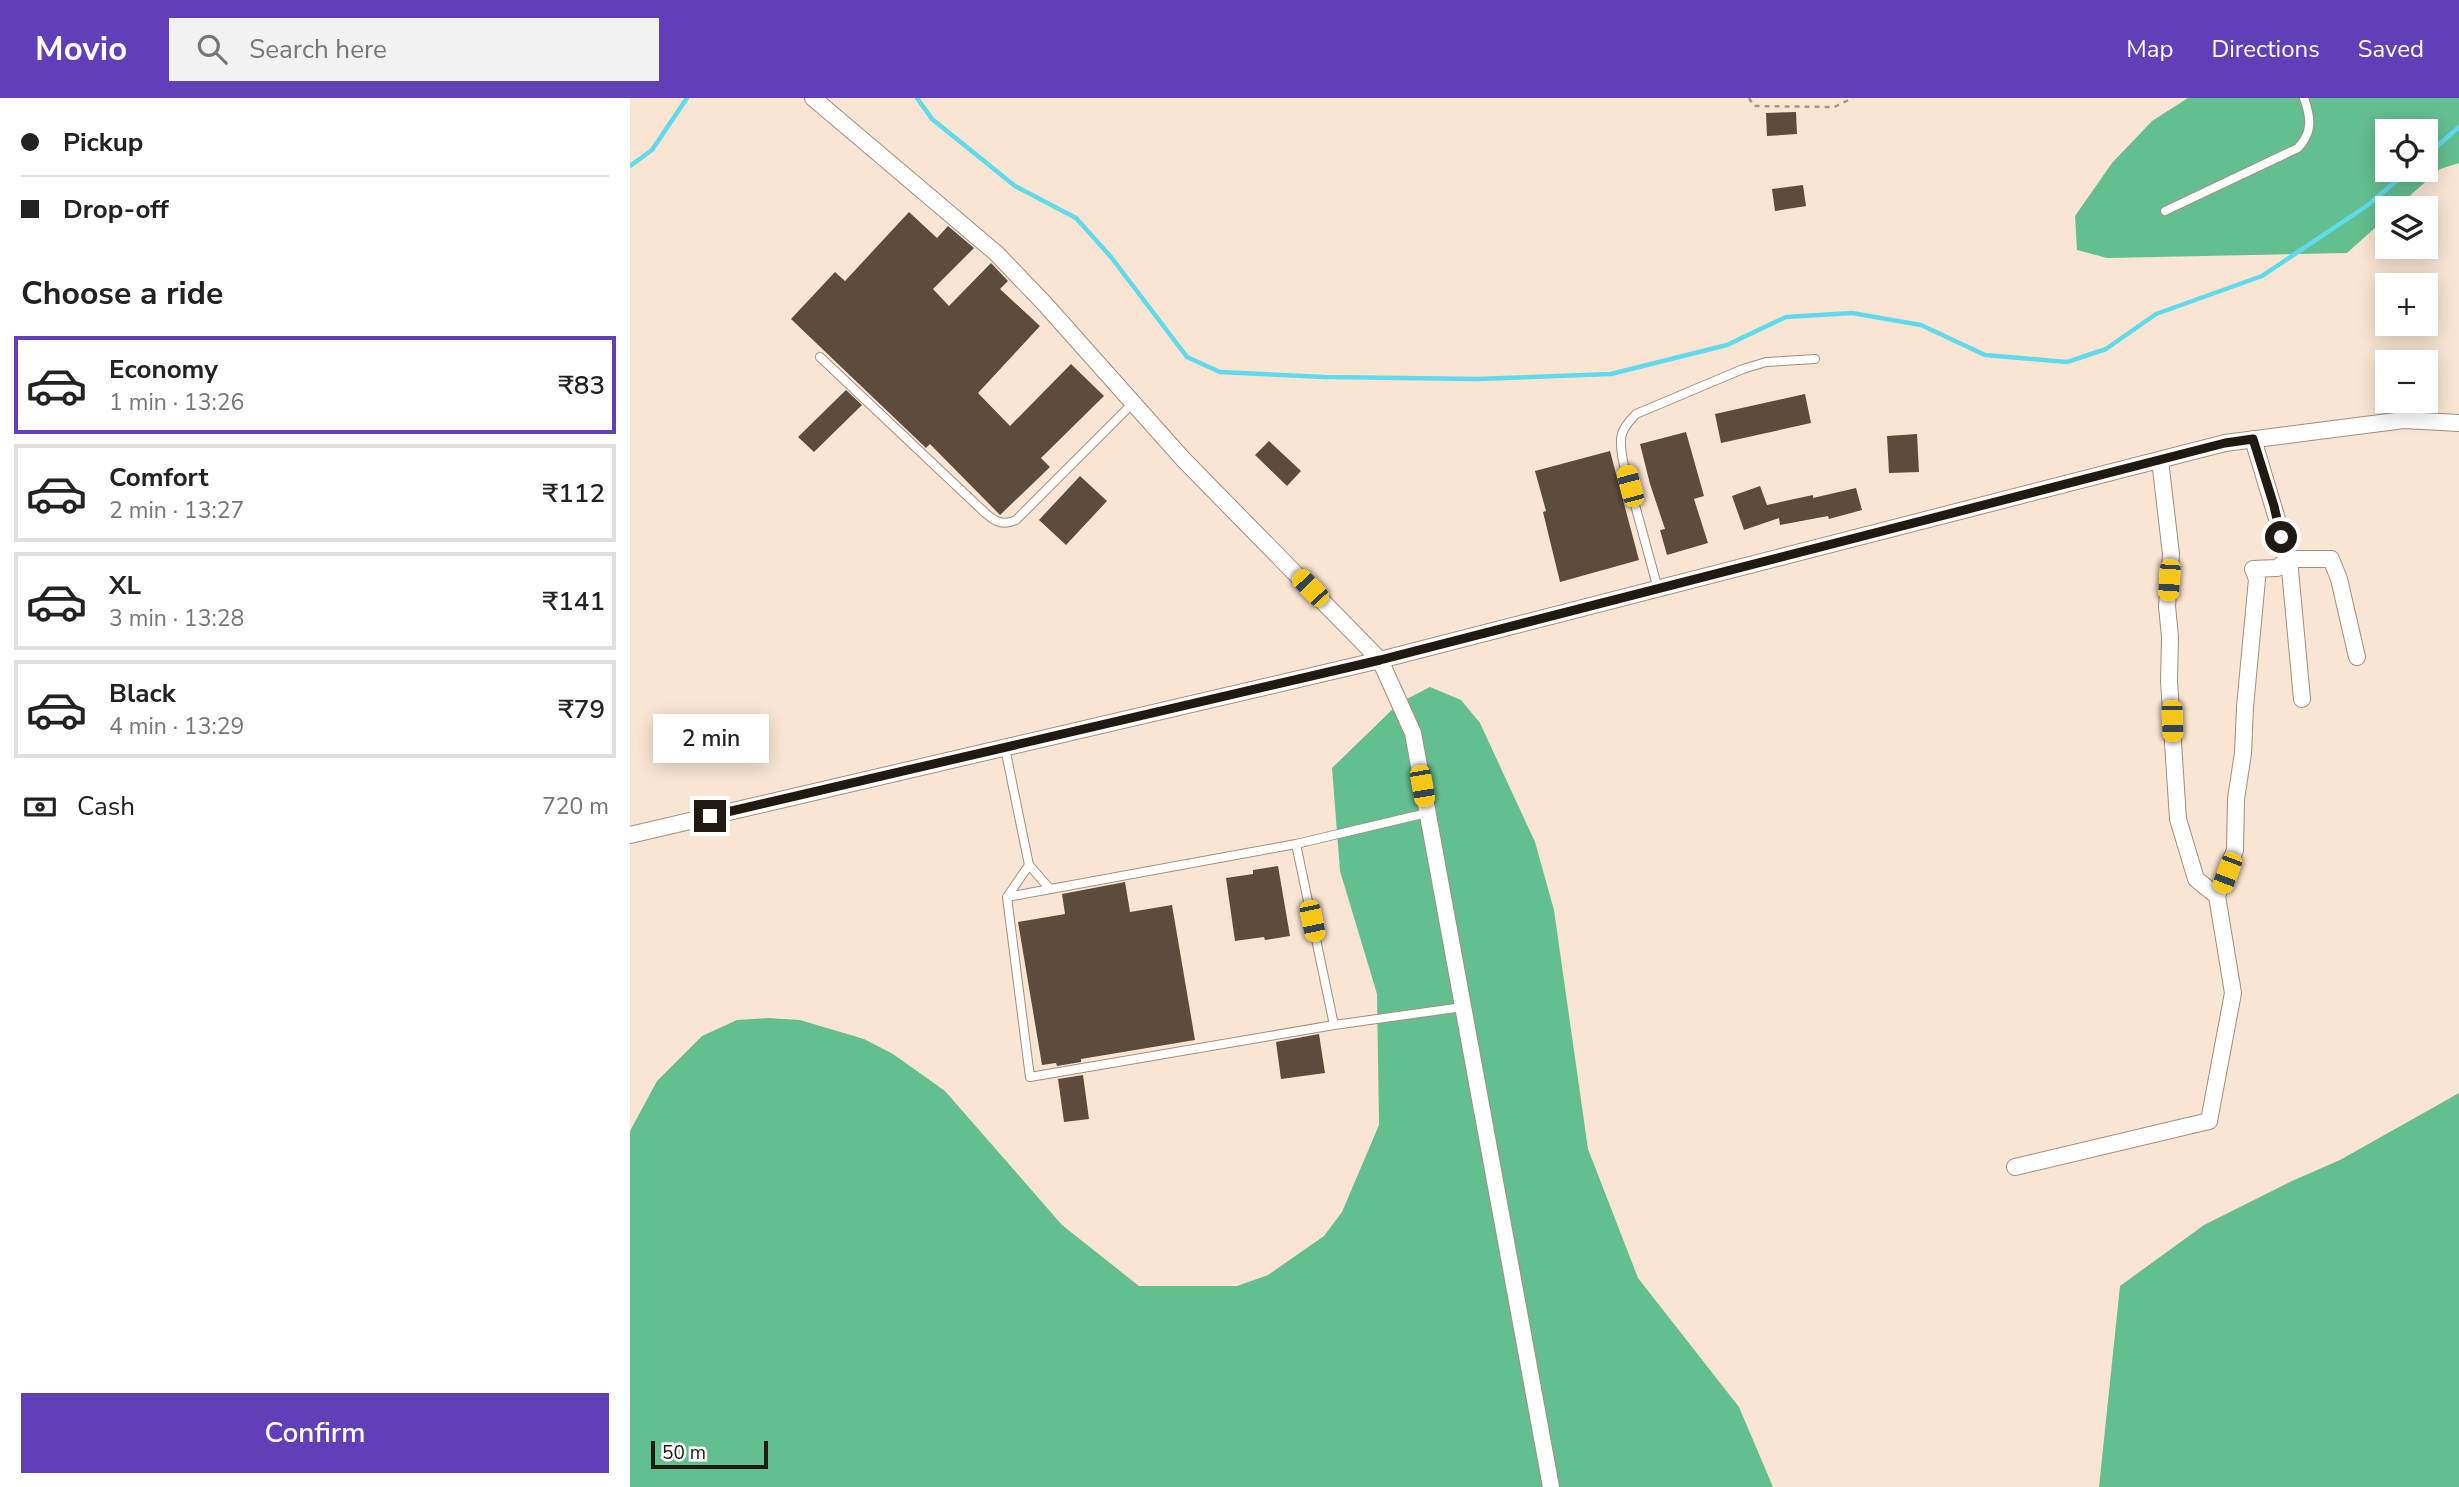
<!DOCTYPE html>
<meta charset="utf-8">
<style>
:root{--surface:#fff;--page:#f2f2f2;--text:#222;--muted:#767676;--line:#e0e0e0;--accent:#603fb8}
body{margin:0;font-family:"Nunito Sans",sans-serif;background:var(--page);color:var(--text);height:100vh;display:flex;flex-direction:column;font-size:26px;white-space:nowrap}
*{box-sizing:border-box;margin:0}
p{font-size:23px;color:var(--muted)}
.icon{flex:none;width:38px;height:38px;fill:none;stroke:currentColor;stroke-width:2;stroke-linecap:round;stroke-linejoin:round}
.map{position:relative;flex:1;overflow:hidden}
.details{display:flex;flex-direction:column;background:var(--surface);width:630px}
.details>*{flex:none}
.top-card{display:grid;align-content:center;height:154px;padding:0 21px;background:var(--surface)}
.controls{position:absolute;left:1745px;top:21px;display:grid;gap:14px}
.controls a{display:grid;place-items:center;width:63px;height:63px;border-radius:0px;background:var(--surface);box-shadow:0 4px 18px #0003;font-size:35px}
.scale{position:absolute;left:21px;bottom:18px;width:117px;box-sizing:border-box;padding-left:7px;border:4px solid #211a13;border-top:0;font-size:19px;line-height:24px;white-space:nowrap;color:#211a13;-webkit-text-stroke:5px #fff;paint-order:stroke}
.end{position:absolute;width:32px;height:32px;margin:-16px;border:9px solid #211a13;background:#fff;box-shadow:0 0 0 4px #fff}
.from{border-radius:50%}
.bubble{position:absolute;height:49px;border-radius:0px;background:var(--surface);box-shadow:0 4px 18px #0003;font-size:23px;font-weight:600;line-height:49px;text-align:center}
.car{position:absolute;width:21px;height:42px;margin:-21px -10px;border-radius:9px;box-shadow:0 0 5px 2px #0007;background:linear-gradient(#f5c518 24%,#345 0 40%,#f5c518 0 76%,#345 0 86%,#f5c518 0)}
.top-card b{display:flex;align-items:center;gap:24px;height:66px;font-size:26px}
.top-card b+b{border-top:2px solid var(--line)}
.top-card i{width:18px;height:18px;background:var(--text)}
ul{padding:0;list-style:none}
li{display:flex;align-items:center;gap:21px;height:98px;margin:0 14px 10px;padding:0 7px;border:4px solid var(--line);border-radius:0px}
li div{flex:1}
li b{display:block;font-size:26px}
li em{font-style:normal;font-weight:600}
li.selected{border-color:var(--accent)}
li>.icon{width:63px;height:63px;stroke-width:1.5}
h2{padding:0 21px;font-size:32px;line-height:84px}
.pay{display:flex;align-items:center;gap:18px;height:77px;padding:0 21px;font-size:26px}
.pay p{margin-inline-start:auto}
.cta{display:flex;gap:14px;margin-top:auto;padding:14px 21px}
.cta a{flex:1;height:80px;border-radius:0px;background:var(--accent);color:#fff;font-size:28px;font-weight:600;line-height:80px;text-align:center}
header{display:flex;align-items:center;gap:42px;box-sizing:border-box;height:98px;padding:0 35px;background:var(--accent);color:#fff}
header strong{font-size:33px}
nav{display:flex;gap:38px;margin-inline-start:auto;font-size:24px}
.search{width:490px;height:63px;background:var(--page);display:flex;align-items:center;gap:18px;box-sizing:border-box;padding:0 24px;border-radius:0px;color:var(--muted);font-size:26px}
main{display:flex;flex:1;min-height:0}
.map>svg:first-child{display:block}
</style>
<header>
<strong>Movio</strong>
<div class="search"><svg class="icon" aria-label="search" viewBox="0 0 24 24"><circle cx="10" cy="10" r="6"/><path d="M15 15l6 6"/></svg>Search here</div>
<nav><a>Map</a><a>Directions</a><a>Saved</a></nav>
</header>
<main>
<section class="details">
<div class="top-card">
<b><i class="from"></i>Pickup</b>
<b><i></i>Drop-off</b>
</div>
<h2>Choose a ride</h2>
<ul>
<li class="selected"><svg class="icon" aria-label="car" viewBox="0 0 24 24"><path d="M5 17H2v-5l4-1 3-4h7l3 4 3 1v5h-3M9 17h6M6 11h13"/><circle cx="7" cy="17" r="2"/><circle cx="17" cy="17" r="2"/></svg><div><b>Economy</b><p>1 min · 13:26</p></div><em>₹83</em></li>
<li><svg class="icon" aria-label="car" viewBox="0 0 24 24"><path d="M5 17H2v-5l4-1 3-4h7l3 4 3 1v5h-3M9 17h6M6 11h13"/><circle cx="7" cy="17" r="2"/><circle cx="17" cy="17" r="2"/></svg><div><b>Comfort</b><p>2 min · 13:27</p></div><em>₹112</em></li>
<li><svg class="icon" aria-label="car" viewBox="0 0 24 24"><path d="M5 17H2v-5l4-1 3-4h7l3 4 3 1v5h-3M9 17h6M6 11h13"/><circle cx="7" cy="17" r="2"/><circle cx="17" cy="17" r="2"/></svg><div><b>XL</b><p>3 min · 13:28</p></div><em>₹141</em></li>
<li><svg class="icon" aria-label="car" viewBox="0 0 24 24"><path d="M5 17H2v-5l4-1 3-4h7l3 4 3 1v5h-3M9 17h6M6 11h13"/><circle cx="7" cy="17" r="2"/><circle cx="17" cy="17" r="2"/></svg><div><b>Black</b><p>4 min · 13:29</p></div><em>₹79</em></li>
</ul>
<div class="pay"><svg class="icon" aria-label="cash" viewBox="0 0 24 24"><path d="M3 7h18v10H3z"/><circle cx="12" cy="12" r="2"/></svg>Cash<p>720 m</p></div>
<div class="cta"><a>Confirm</a></div>
</section>
<div class="map">
<svg width="1829" height="1389" viewBox="0 0 1829 1389">
<rect width="100%" height="100%" fill="#fae5d2"/>
<path fill="#64bf90" fill-rule="evenodd" d="M 1558,0 L 1829,0 L 1829,65 L 1810,71 L 1766,110 L 1757,110 L 1757,119 L 1717,155 L 1477,160 L 1447,152 L 1445,118 L 1482,65 L 1522,23 ZM 1757,33 L 1796,33 L 1796,72 L 1757,72 Z
M 800,589 L 831,602 L 850,625 L 905,744 L 924,812 L 958,1051 L 1008,1180 L 1109,1309 L 1143,1389 L 0,1389 L 0,1033 L 27,983 L 72,938 L 107,922 L 138,920 L 170,922 L 234,941 L 263,956 L 315,993 L 432,1127 L 509,1188 L 607,1188 L 638,1177 L 694,1138 L 712,1114 L 749,1027 L 747,896 L 710,773 L 702,670 L 769,605 Z
M 1829,995 L 1829,1389 L 1469,1389 L 1490,1188 L 1574,1127 L 1662,1083 L 1710,1062 Z"/>
<g fill="none" stroke-linecap="round" stroke-linejoin="round">
<path stroke="#60dbed" stroke-width="4.5" d="M 287,0 L 302,21 L 385,88 L 446,120 L 481,159 L 557,259 L 590,274 L 695,279 L 847,281 L 981,276 L 1097,247 L 1156,219 L 1222,215 L 1291,227 L 1355,257 L 1437,264 L 1476,251 L 1526,216 L 1632,178 L 1738,107 L 1779,72
M 1796,58 L 1829,29
M 0,68 L 22,52 L 57,0"/>
</g>
<path fill="#5d4b3c" d="M 1166,14 L 1167,36 L 1137,38 L 1136,15 Z
M 1173,87 L 1176,108 L 1145,113 L 1142,91 Z
M 279,114 L 307,140 L 318,128 L 344,150 L 303,191 L 319,208 L 361,165 L 378,183 L 370,191 L 410,228 L 348,295 L 380,328 L 441,266 L 474,298 L 411,360 L 420,369 L 370,417 L 300,346 L 296,350 L 161,221 L 205,174 L 215,183 Z
M 216,292 L 232,307 L 184,354 L 168,339 Z
M 1175,296 L 1181,325 L 1091,345 L 1085,316 Z
M 1056,334 L 1074,398 L 1064,401 L 1078,445 L 1037,457 L 1030,432 L 1035,431 L 1020,386 L 1010,346 Z
M 1287,336 L 1289,374 L 1259,375 L 1257,338 Z
M 639,343 L 671,373 L 657,388 L 625,357 Z
M 980,353 L 1009,462 L 930,484 L 913,414 L 916,413 L 905,373 Z
M 450,378 L 477,403 L 436,447 L 409,422 Z
M 1130,388 L 1137,407 L 1183,397 L 1183,400 L 1226,390 L 1232,412 L 1199,421 L 1198,418 L 1150,427 L 1149,420 L 1114,432 L 1102,398 Z
M 648,768 L 660,838 L 635,842 L 634,839 L 605,843 L 596,780 L 623,776 L 623,772 Z
M 495,784 L 500,814 L 542,807 L 565,942 L 451,961 L 451,964 L 427,968 L 426,965 L 412,967 L 388,824 L 435,816 L 432,796 Z
M 689,936 L 695,975 L 651,981 L 646,944 Z
M 453,977 L 459,1021 L 434,1024 L 428,981 Z"/>
<g fill="none" stroke-linecap="round" stroke-linejoin="round">
<g stroke="#a28e7d" stroke-width="10">
<path id="service" d="M 1535,113 L 1668,50 C 1683,34 1681,20 1674,0
M 190,259 L 352,412 C 363,422 371,429 386,422 L 504,304
M 1028,491 L 993,363 C 989,340 989,333 1006,316 L 1113,271 L 1136,264 L 1185,261
M 375,650 L 399,767 L 377,799 L 400,979 L 704,927 L 666,746 L 377,799
M 666,746 L 797,715
M 399,767 L 420,791
M 704,927 L 833,909"/>
</g>
<g stroke="#a28e7d" stroke-width="18">
<path id="minor" d="M 183,0 L 366,155 L 414,205 L 553,361 L 750,562 L 783,635 L 921,1389
M 1530,362 L 1541,456 L 1537,508 L 1540,539 L 1539,583 L 1548,721 L 1566,781 L 1587,798 L 1605,752 L 1606,701 L 1613,655 L 1615,609 L 1627,481 L 1623,471 L 1647,470 L 1659,461 L 1623,341
M 1672,601 L 1659,461 L 1701,461 L 1709,481 L 1727,559
M 0,737 L 750,562 L 1595,345 L 1774,322 L 1829,325
M 1385,1069 L 1579,1023 L 1603,895 L 1587,798"/>
</g>
<path stroke="#a8988a" stroke-width="2.5" stroke-dasharray="5 5" stroke-linecap="butt" d="M 1119,0 L 1124,8 L 1204,9 L 1223,0"/>
<use href="#service" stroke="#fff" stroke-width="8"/>
<use href="#minor" stroke="#fff" stroke-width="16"/>
</g>
<g fill="none" stroke-linecap="round" stroke-linejoin="round">
<path stroke="#211a13" stroke-width="9" d="M 80,718 L 750,562 L 1595,345 L 1623,341 L 1644,408 L 1651,439"/>
</g>
</svg>
<div class="controls">
<a><svg class="icon" aria-label="locate" viewBox="0 0 24 24"><circle cx="12" cy="12" r="6"/><path d="M12 2v4M12 18v4M2 12h4M18 12h4"/></svg></a>
<a><svg class="icon" aria-label="layers" viewBox="0 0 24 24"><path d="M12 4l9 5-9 5-9-5zM3 14l9 5 9-5"/></svg></a>
<a>+</a>
<a>−</a>
</div>
<div class="scale">50 m</div>
<i class="end from" style="left:1651px;top:439px"></i>
<i class="end" style="left:80px;top:718px"></i>
<div class="bubble" style="left:23px;top:616px;width:116px">2 min</div>
<i class="car" style="left:1000px;top:388px;rotate:345deg"></i>
<i class="car" style="left:1539px;top:482px;rotate:184deg"></i>
<i class="car" style="left:680px;top:490px;rotate:316deg"></i>
<i class="car" style="left:1542px;top:623px;rotate:178deg"></i>
<i class="car" style="left:792px;top:688px;rotate:170deg"></i>
<i class="car" style="left:1597px;top:775px;rotate:201deg"></i>
<i class="car" style="left:682px;top:823px;rotate:168deg"></i>
</div>
</main>
